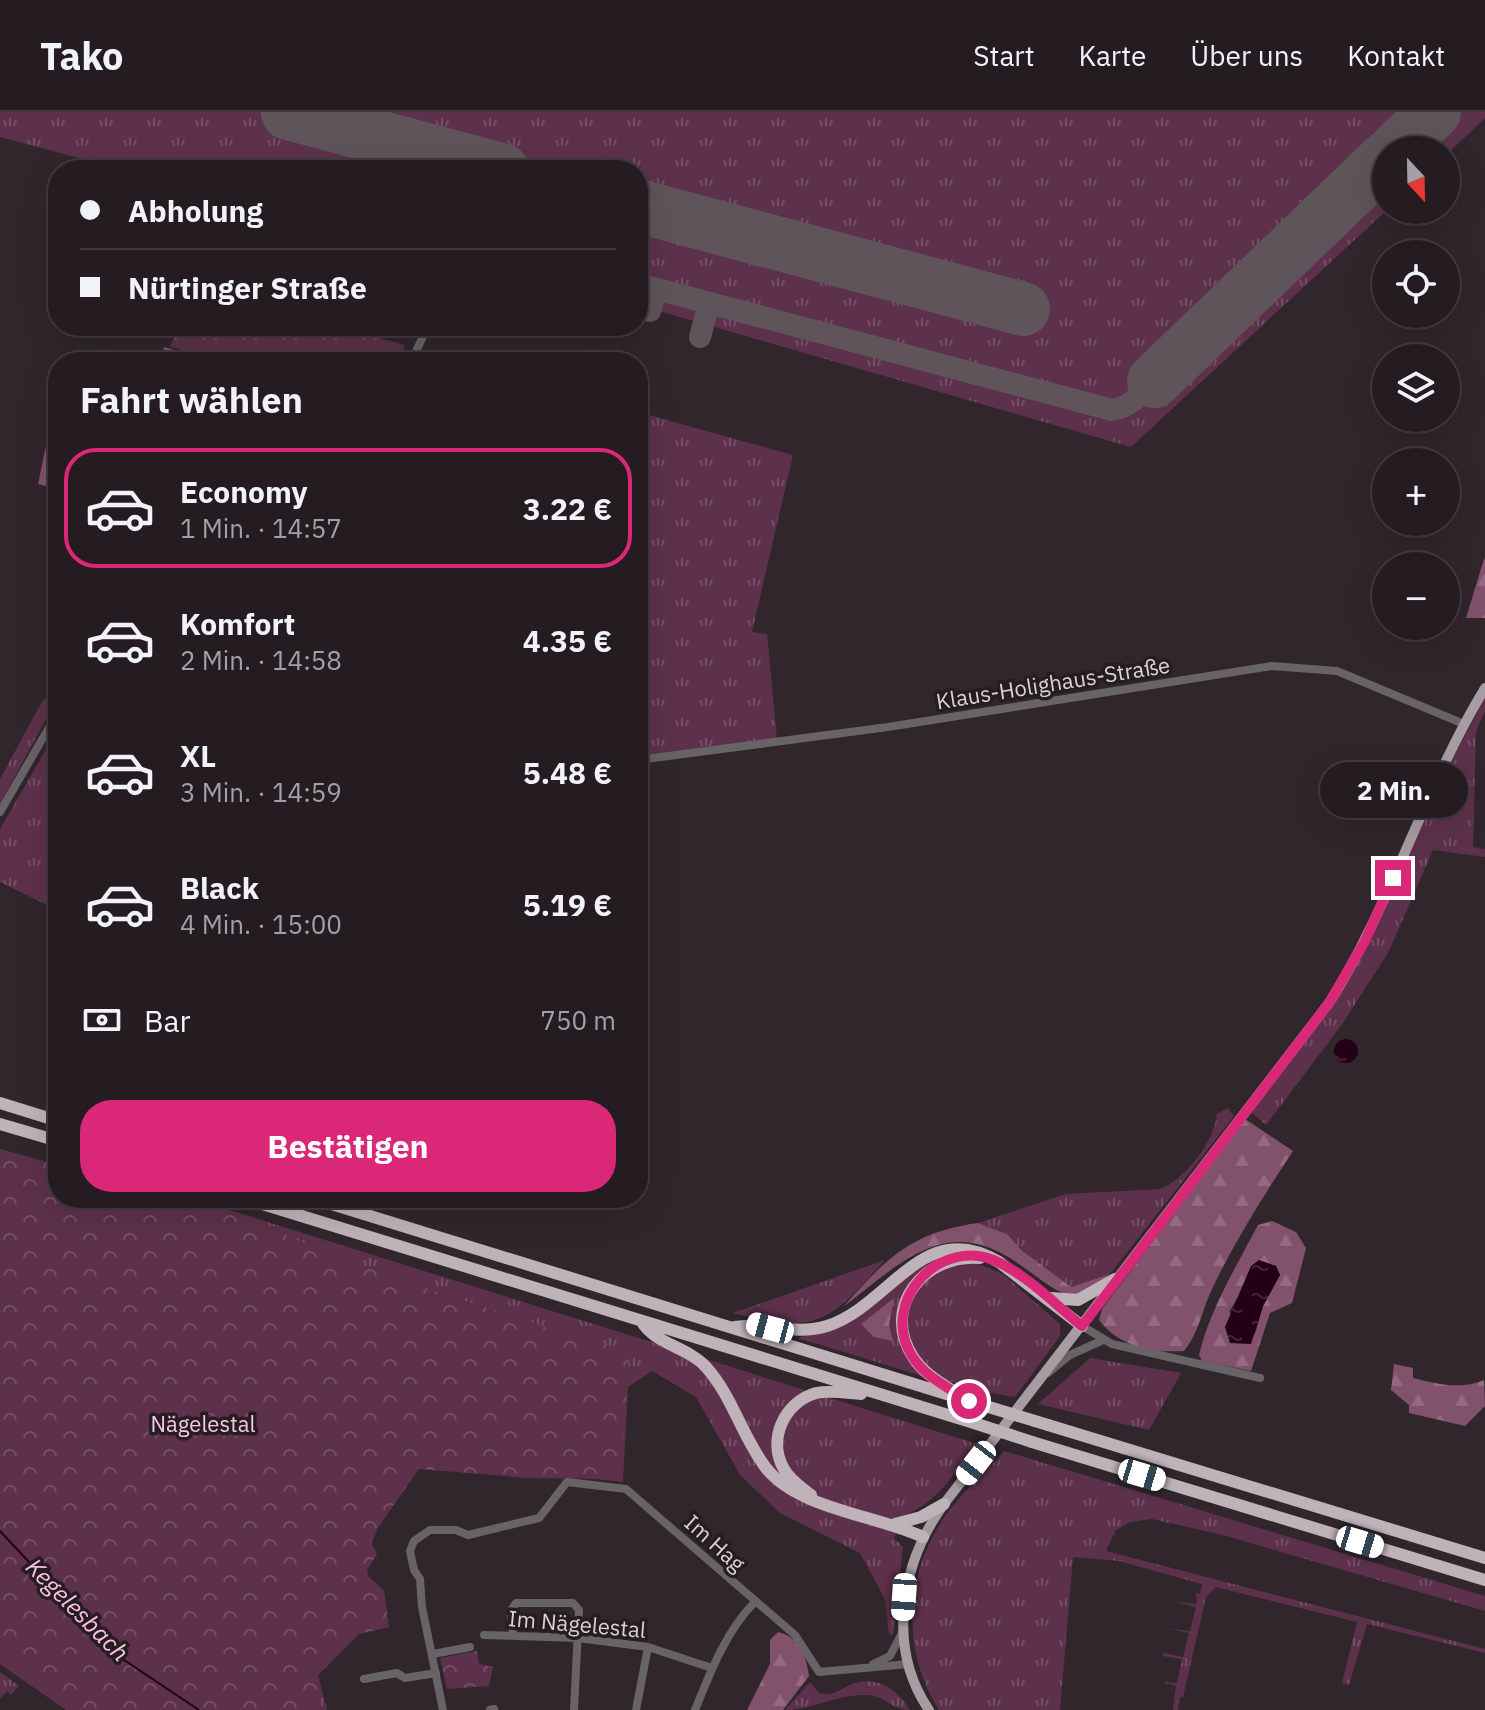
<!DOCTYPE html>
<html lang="de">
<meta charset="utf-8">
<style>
:root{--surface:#241c21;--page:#30292e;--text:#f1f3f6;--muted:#a3a1a5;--line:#413a3f;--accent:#db2777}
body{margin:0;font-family:"IBM Plex Sans",sans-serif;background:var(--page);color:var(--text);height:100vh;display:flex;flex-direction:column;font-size:30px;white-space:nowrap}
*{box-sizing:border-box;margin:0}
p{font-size:26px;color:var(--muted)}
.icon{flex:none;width:44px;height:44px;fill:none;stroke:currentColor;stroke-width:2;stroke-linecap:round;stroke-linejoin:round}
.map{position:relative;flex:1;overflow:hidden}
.drawer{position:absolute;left:48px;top:240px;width:600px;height:856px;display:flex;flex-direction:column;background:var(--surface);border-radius:32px;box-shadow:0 8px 32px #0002,0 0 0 2px var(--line)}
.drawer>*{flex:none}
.banner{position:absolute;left:48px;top:48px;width:600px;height:176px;border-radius:32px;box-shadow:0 8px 32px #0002,0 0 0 2px var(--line);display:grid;align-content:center;height:176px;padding:0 32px;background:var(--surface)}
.needle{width:52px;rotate:158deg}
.controls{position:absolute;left:1372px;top:24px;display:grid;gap:16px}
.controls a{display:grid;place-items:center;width:88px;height:88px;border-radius:50%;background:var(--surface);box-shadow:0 8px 32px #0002,0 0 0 2px var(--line);font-size:40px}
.end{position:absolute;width:36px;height:36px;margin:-18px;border:10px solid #db2777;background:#fff;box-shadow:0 0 0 4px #fff}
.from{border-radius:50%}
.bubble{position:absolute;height:56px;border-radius:28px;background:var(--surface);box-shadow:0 8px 32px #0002,0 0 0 2px var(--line);font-size:26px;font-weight:800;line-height:56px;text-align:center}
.car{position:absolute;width:24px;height:48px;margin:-24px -12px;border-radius:10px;box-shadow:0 0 6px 2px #0007;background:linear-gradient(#fff 24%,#345 0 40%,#fff 0 76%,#345 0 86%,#fff 0)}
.banner b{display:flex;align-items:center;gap:28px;height:76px;font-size:30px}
.banner b+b{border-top:2px solid var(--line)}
.banner i{width:20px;height:20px;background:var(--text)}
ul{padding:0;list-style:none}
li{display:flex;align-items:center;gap:24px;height:120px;margin:0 16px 12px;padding:0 16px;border:4px solid transparent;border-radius:32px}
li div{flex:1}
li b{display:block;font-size:30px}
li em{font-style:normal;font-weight:800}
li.current{border-color:var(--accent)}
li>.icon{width:72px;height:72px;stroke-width:1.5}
h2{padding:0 32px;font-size:36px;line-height:96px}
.pay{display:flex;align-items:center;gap:20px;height:88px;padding:0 32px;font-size:30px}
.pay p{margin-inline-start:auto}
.cta{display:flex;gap:16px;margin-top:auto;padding:16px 32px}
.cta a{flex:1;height:92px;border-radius:32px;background:var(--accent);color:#fff;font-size:32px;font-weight:800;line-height:92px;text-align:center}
header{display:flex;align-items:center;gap:48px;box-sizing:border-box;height:112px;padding:0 40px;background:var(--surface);border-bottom:2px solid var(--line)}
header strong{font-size:38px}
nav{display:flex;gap:44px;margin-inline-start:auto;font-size:28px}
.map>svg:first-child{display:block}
</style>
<header>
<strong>Tako</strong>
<nav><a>Start</a><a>Karte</a><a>Über uns</a><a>Kontakt</a></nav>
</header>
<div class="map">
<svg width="1485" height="1598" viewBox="0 0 1485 1598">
<defs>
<pattern id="grass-tufts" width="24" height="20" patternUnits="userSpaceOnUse" patternTransform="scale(2)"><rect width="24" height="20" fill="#5d314b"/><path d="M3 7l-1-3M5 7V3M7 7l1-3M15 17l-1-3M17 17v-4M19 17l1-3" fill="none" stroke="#744e64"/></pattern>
<pattern id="forest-firs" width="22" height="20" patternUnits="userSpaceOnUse" patternTransform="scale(2)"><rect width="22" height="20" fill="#82526d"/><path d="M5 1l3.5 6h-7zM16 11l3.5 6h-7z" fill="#936a81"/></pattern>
<pattern id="park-crowns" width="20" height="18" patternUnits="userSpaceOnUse" patternTransform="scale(2)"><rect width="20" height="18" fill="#5d314b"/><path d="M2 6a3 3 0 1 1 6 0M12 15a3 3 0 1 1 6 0" fill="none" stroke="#744e64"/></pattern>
<pattern id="water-ripples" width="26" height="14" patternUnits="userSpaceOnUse" patternTransform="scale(2)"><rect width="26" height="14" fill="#240017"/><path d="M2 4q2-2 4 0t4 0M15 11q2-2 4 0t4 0" fill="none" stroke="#432438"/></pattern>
</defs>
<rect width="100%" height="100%" fill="#30262c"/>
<path fill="url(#grass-tufts)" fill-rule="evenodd" d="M 0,0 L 1485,0 L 1485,6 L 1446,43 L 1446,38 L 1386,38 L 1387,98 L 1131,335 L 638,193 L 638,58 L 124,58 L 0,25 Z
M 638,300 L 793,343 L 752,520 L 767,522 L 777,627 L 638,644 Z
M 58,584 L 58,585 L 0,692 L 0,667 L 43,588 Z
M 1485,586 L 1485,599 L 1476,619 L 1473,735 L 1485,737 L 1485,745 L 1433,738 L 1389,839 L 1343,911 L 1266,1013 L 1251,1000 L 1348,868 L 1436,678 Z
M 58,617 L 58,798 L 0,770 L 0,717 Z
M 1228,996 L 1234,1004 L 1110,1162 L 1071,1175 L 1020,1138 L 1007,1122 L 978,1111 L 1066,1082 L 1160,1077 C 1186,1067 1214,1030 1217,1002 Z
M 137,1086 L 191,1086 L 977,1332 C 957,1358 937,1391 905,1403 L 894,1426 L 903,1435 L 893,1523 L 889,1522 L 885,1487 L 860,1441 L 780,1401 L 740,1363 L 696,1285 L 652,1259 L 628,1275 L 623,1370 L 418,1347 L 379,1412 L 365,1451 L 382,1513 L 357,1519 L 318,1563 L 327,1598 L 66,1598 L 0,1552 L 0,1398 Z
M 939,1145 L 943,1148 L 900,1198 L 922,1264 L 798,1226 L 853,1208 L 909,1162 ZM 893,1187 L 889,1213 L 892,1229 L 861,1212 Z
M 885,1148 C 828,1211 818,1223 733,1201 Z
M 976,1151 L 1003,1162 L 1060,1212 L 1060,1224 L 1015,1285 C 982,1279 950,1276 923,1252 C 917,1247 915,1239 912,1231 C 893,1186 934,1152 976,1151 Z
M 1090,1246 L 1181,1261 L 1149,1318 L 1038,1292 Z
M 1004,1339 L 1485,1484 L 1485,1499 L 1223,1423 L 1152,1407 L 1130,1410 L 1116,1418 L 1106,1439 L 1485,1537 L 1485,1541 L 1367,1512 L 1349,1573 L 1342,1571 L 1357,1510 L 1216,1475 L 1206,1485 L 1183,1585 L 1180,1585 L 1178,1598 L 1173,1598 L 1176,1574 L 1162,1570 L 1177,1571 L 1182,1547 L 1163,1544 L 1164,1541 L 1183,1545 L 1189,1521 L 1169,1517 L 1190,1519 L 1196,1495 L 1176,1490 L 1197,1492 L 1196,1481 L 1200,1482 L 1202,1472 L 1119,1449 L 1073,1445 L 1060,1598 L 939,1598 C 901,1538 904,1464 945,1404 C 962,1381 985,1360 1004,1339 Z
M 0,1560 L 19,1574 L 11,1583 L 7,1579 L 0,1587 Z
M 810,1570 L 819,1581 C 834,1584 837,1579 850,1573 C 876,1562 897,1577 910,1598 C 890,1598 886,1583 865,1583 C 838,1582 812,1598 785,1598 Z"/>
<path fill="url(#forest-firs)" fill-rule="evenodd" d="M 164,235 L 216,250 L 161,250 Z
M 58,277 L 58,377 L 38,372 Z
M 1485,446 L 1485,506 L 1466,506 L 1484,447 Z
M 1245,1007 L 1293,1039 C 1264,1083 1235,1129 1212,1177 C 1202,1198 1199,1221 1184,1239 C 1153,1241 1119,1235 1099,1208 L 1102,1197 Z
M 1272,1109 L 1296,1120 L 1306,1136 L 1292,1191 L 1270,1201 L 1251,1259 L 1202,1249 L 1199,1243 C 1210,1197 1236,1155 1258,1113 ZM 1268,1152 L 1276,1154 L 1280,1163 L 1263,1194 L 1255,1222 L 1229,1200 L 1244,1175 Z
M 978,1111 L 1007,1122 L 1021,1138 L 1071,1175 L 1110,1162 C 1099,1171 1089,1183 1074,1183 C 1046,1184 1011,1129 959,1130 C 916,1130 876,1171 843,1195 C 886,1147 911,1120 978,1111 Z
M 894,1186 L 889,1213 L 893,1229 L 874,1225 L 861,1212 Z
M 1394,1252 L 1413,1256 L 1413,1266 C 1437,1272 1461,1278 1484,1268 L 1485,1294 L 1465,1314 L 1409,1301 L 1409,1293 L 1391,1278 Z
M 778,1520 C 799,1525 806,1543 809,1564 L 783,1598 L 747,1598 L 770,1552 L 770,1528 Z"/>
<path fill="url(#park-crowns)" d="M 179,214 L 333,214 L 405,233 L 399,250 L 232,250 L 170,235 Z
M 0,1037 L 58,1053 L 58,1086 L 181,1086 L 206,1093 L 410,1171 L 629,1242 L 621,1367 L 527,1366 L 419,1357 L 370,1427 L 377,1442 L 365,1461 L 384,1479 L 389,1515 L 359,1522 L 317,1564 L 322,1598 L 84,1598 L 0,1543 Z
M 477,1539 L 479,1552 L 493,1555 L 489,1574 L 447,1577 L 440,1546 Z"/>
<path fill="url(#water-ripples)" d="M1334 939a12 12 0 1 1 24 0a12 12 0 1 1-24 0Z
M 1259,1148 L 1276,1154 L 1280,1163 L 1263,1194 L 1251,1232 L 1230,1231 L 1225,1215 L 1251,1154 Z"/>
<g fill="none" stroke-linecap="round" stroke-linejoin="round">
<path stroke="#240017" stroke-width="2" d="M 0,1419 L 115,1542 L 199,1598"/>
<path stroke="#5e545a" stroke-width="22" d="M 638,172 L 1112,298 C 1131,295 1141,282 1154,269
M 650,199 L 656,177
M 700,225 L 709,191"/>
<path stroke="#5e545a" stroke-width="54" d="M 288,1 L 502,58
M 1395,38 L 1434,0
M 638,94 L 1023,197
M 1154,269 L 1386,46"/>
<path stroke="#686366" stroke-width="8" d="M 411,250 L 428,214
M 638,648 L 888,615 L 1272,554 L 1337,559 L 1464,612
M 0,700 L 58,600
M 1082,1214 L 1112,1232 L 1260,1266
M 1048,1261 L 1070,1243 L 1101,1229
M 484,1523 L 578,1526 L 648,1535 L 712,1556
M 513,1523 L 511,1498 L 516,1491 L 573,1491 L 579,1498 L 574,1598
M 433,1542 L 470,1535
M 873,1552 L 890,1544 L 903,1519
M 364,1567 L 397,1561 L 405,1566 L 436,1561
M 443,1598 L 422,1495 L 420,1467 L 414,1458 L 410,1439 L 414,1429 L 430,1418 L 456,1418 L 468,1423 L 539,1406 L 567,1370 L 626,1377 L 795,1523 L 819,1560 L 909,1552
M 490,1598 L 494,1597
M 636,1598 L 648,1535
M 695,1598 C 710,1561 726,1519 754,1491"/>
<path stroke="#a79ca2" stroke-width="10" d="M 929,1598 C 886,1535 901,1451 944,1392 L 1329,891 C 1392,792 1424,676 1485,576"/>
<path stroke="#bfb2b9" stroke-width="12" d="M 0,991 L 58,1009
M 0,1012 L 58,1029
M 243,1086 L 974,1311
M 312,1086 L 969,1289
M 1051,1186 L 1078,1188 L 1115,1167
M 642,1210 C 655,1232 688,1235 706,1255 C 733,1285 742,1325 766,1356 C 798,1397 876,1403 923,1425
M 735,1215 C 766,1210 795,1224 827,1214 C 890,1194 923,1104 999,1150 L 1082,1214
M 956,1281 C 941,1271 923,1261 913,1245 C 880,1194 926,1141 980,1146
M 1048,1313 L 1485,1446
M 1032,1330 L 1485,1468
M 811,1383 C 801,1375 790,1368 784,1357 C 767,1328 784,1290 816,1281 C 830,1278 847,1281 861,1282
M 895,1412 L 921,1405 L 944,1392"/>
<path stroke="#bfb2b9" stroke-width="12" d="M 969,1289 L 1048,1313
M 974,1311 L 1032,1330"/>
</g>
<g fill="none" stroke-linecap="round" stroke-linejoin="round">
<path stroke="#db2777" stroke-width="10" d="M 969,1289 C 949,1276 924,1264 912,1244 C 878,1189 942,1121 1000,1151 C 1030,1166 1056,1193 1082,1214 L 1329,891 L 1365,829 L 1393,766"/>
</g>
<g text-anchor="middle" stroke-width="7" stroke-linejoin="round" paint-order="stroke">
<g font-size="22" fill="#d9d3d6" stroke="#261d22">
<text transform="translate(1053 571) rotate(-9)" y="8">Klaus-Holighaus-Straße</text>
<text transform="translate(715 1431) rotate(42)" y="8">Im Hag</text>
<text transform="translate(577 1512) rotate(5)" y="8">Im Nägelestal</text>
</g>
<g font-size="22" fill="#f6c7e0" stroke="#261d22">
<text x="203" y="1320">Nägelestal</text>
</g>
<g font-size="24" font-style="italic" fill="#fec0e2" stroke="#261d22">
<text transform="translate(77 1498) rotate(45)" y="8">Kegelesbach</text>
</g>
</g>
</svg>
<div class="controls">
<a><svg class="needle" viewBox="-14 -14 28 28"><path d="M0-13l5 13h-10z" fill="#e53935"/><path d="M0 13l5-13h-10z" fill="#a3a1a5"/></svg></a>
<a><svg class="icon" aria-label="locate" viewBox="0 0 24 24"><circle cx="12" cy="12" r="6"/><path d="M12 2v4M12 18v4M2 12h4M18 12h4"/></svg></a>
<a><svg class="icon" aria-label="layers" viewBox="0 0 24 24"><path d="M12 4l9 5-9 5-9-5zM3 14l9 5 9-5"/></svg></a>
<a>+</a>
<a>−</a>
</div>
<i class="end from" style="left:969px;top:1289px"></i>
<i class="end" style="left:1393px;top:766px"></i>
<div class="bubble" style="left:1320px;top:650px;width:148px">2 Min.</div>
<i class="car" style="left:770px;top:1216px;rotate:285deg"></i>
<i class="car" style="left:976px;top:1351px;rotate:218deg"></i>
<i class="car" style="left:1142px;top:1363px;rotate:107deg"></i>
<i class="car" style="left:1360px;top:1430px;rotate:107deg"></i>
<i class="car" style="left:904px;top:1485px;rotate:184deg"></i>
<div class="banner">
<b><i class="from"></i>Abholung</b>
<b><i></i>Nürtinger Straße</b>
</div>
<section class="drawer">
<h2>Fahrt wählen</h2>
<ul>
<li class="current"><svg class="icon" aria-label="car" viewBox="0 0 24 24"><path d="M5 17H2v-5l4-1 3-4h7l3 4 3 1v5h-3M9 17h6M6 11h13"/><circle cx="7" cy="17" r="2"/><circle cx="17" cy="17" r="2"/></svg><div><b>Economy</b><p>1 Min. · 14:57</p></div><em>3.22 €</em></li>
<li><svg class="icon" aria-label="car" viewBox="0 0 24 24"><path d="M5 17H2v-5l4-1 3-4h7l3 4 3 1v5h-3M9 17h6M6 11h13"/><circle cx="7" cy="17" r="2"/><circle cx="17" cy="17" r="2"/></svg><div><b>Komfort</b><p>2 Min. · 14:58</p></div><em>4.35 €</em></li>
<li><svg class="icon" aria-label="car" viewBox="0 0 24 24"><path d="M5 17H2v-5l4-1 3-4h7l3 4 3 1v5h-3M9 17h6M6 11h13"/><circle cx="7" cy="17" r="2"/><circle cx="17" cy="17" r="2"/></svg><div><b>XL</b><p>3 Min. · 14:59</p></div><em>5.48 €</em></li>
<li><svg class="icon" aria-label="car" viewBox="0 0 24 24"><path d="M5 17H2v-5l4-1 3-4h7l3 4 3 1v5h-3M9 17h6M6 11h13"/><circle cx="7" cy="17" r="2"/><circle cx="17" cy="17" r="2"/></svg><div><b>Black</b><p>4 Min. · 15:00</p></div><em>5.19 €</em></li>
</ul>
<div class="pay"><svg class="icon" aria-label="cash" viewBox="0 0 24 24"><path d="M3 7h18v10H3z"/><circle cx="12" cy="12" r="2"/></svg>Bar<p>750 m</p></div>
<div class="cta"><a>Bestätigen</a></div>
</section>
</div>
